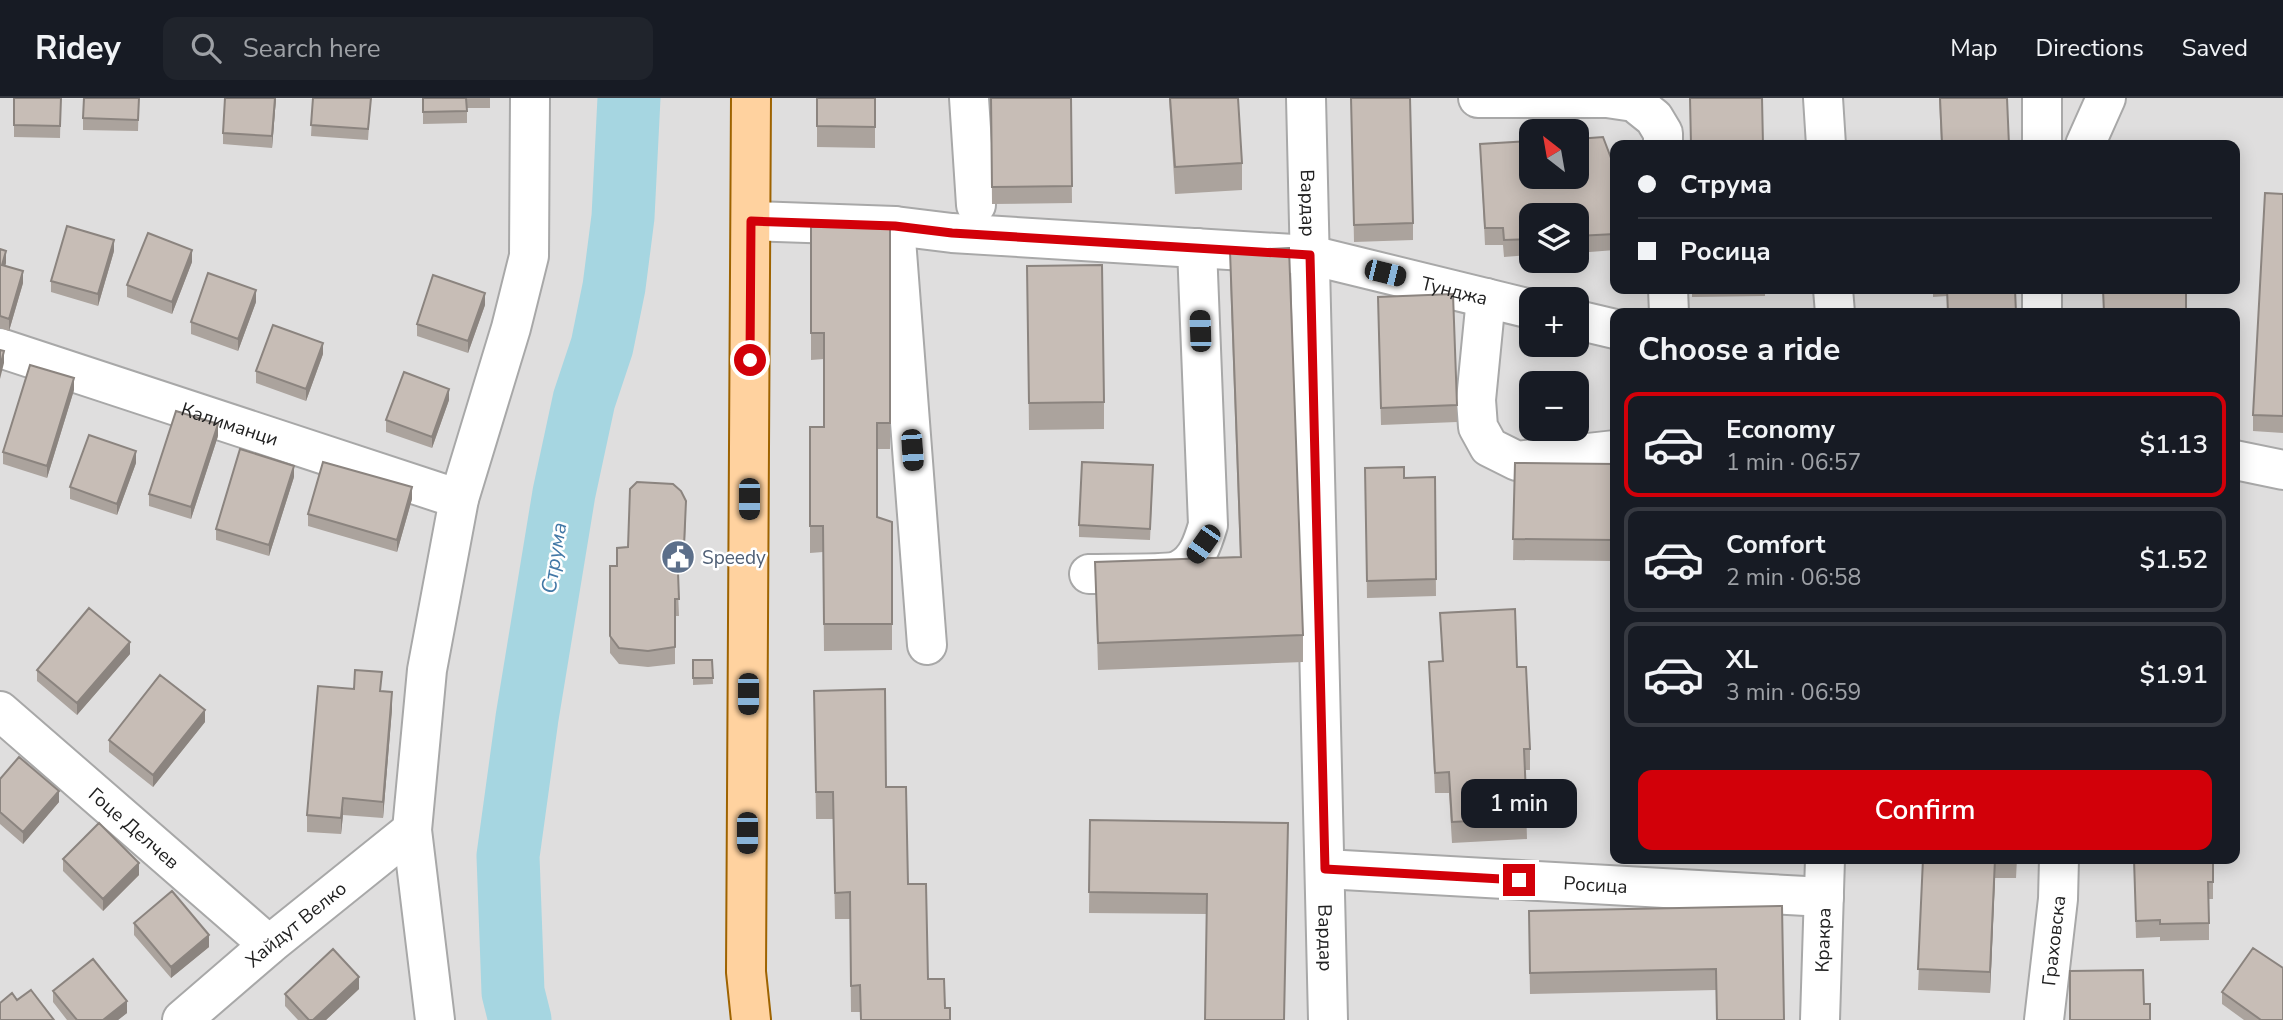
<!DOCTYPE html>
<meta charset="utf-8">
<style>
:root{--surface:#171b24;--page:#20242c;--text:#f1f3f6;--muted:#9ea1a6;--line:#363941;--accent:#d20009}
body{margin:0;font-family:"Nunito Sans",sans-serif;background:var(--page);color:var(--text);height:100vh;display:flex;flex-direction:column;font-size:26px;white-space:nowrap}
*{box-sizing:border-box;margin:0}
p{font-size:23px;color:var(--muted)}
.icon{flex:none;width:38px;height:38px;fill:none;stroke:currentColor;stroke-width:2;stroke-linecap:round;stroke-linejoin:round}
.map{position:relative;flex:1;overflow:hidden}
.sheet{position:absolute;left:1610px;top:210px;width:630px;height:556px;display:flex;flex-direction:column;background:var(--surface);border-radius:14px;box-shadow:0 4px 18px #0003}
.sheet>*{flex:none}
.hud{position:absolute;left:1610px;top:42px;width:630px;height:154px;border-radius:14px;box-shadow:0 4px 18px #0003;display:grid;align-content:center;height:154px;padding:0 28px;background:var(--surface)}
.needle{width:46px;rotate:329deg}
.controls{position:absolute;left:1519px;top:21px;display:grid;gap:14px}
.controls a{display:grid;place-items:center;width:70px;height:70px;border-radius:14px;background:var(--surface);box-shadow:0 4px 18px #0003;font-size:35px}
.end{position:absolute;width:32px;height:32px;margin:-16px;border:9px solid #d20009;background:#fff;box-shadow:0 0 0 4px #fff}
.from{border-radius:50%}
.bubble{position:absolute;height:49px;border-radius:14px;background:var(--surface);box-shadow:0 4px 18px #0003;font-size:23px;font-weight:600;line-height:49px;text-align:center}
.car{position:absolute;width:21px;height:42px;margin:-21px -10px;border-radius:9px;box-shadow:0 0 5px 2px #0007;background:linear-gradient(#222 24%,#8ab4d8 0 40%,#222 0 76%,#8ab4d8 0 86%,#222 0)}
.hud b{display:flex;align-items:center;gap:24px;height:66px;font-size:26px}
.hud b+b{border-top:2px solid var(--line)}
.hud i{width:18px;height:18px;background:var(--text)}
ul{padding:0;list-style:none}
li{display:flex;align-items:center;gap:21px;height:105px;margin:0 14px 10px;padding:0 14px;border:4px solid var(--line);border-radius:14px}
li div{flex:1}
li b{display:block;font-size:26px}
li em{font-style:normal;font-weight:600}
li.selected{border-color:var(--accent)}
li>.icon{width:63px;height:63px;stroke-width:1.5}
h2{padding:0 28px;font-size:32px;line-height:84px}
.primary-button{display:flex;gap:14px;margin-top:auto;padding:14px 28px}
.primary-button a{flex:1;height:80px;border-radius:14px;background:var(--accent);color:#fff;font-size:28px;font-weight:600;line-height:80px;text-align:center}
header{display:flex;align-items:center;gap:42px;box-sizing:border-box;height:98px;padding:0 35px;background:var(--surface);border-bottom:2px solid var(--line)}
header strong{font-size:33px}
nav{display:flex;gap:38px;margin-inline-start:auto;font-size:24px}
.search{width:490px;height:63px;background:var(--page);display:flex;align-items:center;gap:18px;box-sizing:border-box;padding:0 24px;border-radius:14px;color:var(--muted);font-size:26px}
.map>svg:first-child{display:block}
</style>
<header>
<strong>Ridey</strong>
<div class="search"><svg class="icon" aria-label="search" viewBox="0 0 24 24"><circle cx="10" cy="10" r="6"/><path d="M15 15l6 6"/></svg>Search here</div>
<nav><a>Map</a><a>Directions</a><a>Saved</a></nav>
</header>
<div class="map">
<svg width="2283" height="922" viewBox="0 0 2283 922">
<rect width="100%" height="100%" fill="#f2eee7"/>
<path fill="#dfdede" fill-rule="evenodd" d="M 0,0 L 2283,0 L 2283,922 L 0,922 ZM 1531,33 L 1577,33 L 1577,79 L 1531,79 ZM 1615,47 L 2235,47 L 2235,191 L 1615,191 ZM 1531,117 L 1577,117 L 1577,163 L 1531,163 ZM 1531,201 L 1577,201 L 1577,247 L 1531,247 ZM 1615,215 L 2235,215 L 2235,761 L 1615,761 ZM 1531,285 L 1577,285 L 1577,331 L 1531,331 Z"/>
<g fill="none" stroke-linecap="round" stroke-linejoin="round">
<path stroke="#a6d6e1" stroke-width="63" d="M 520,922 L 513,894 L 508,758 L 527,620 L 564,395 L 584,302 L 602,248 L 614,189 L 623,119 L 629,0"/>
<g stroke="#a8a8a8" stroke-width="42">
<g id="minor">
<path d="M 969,0 L 976,107"/>
<path id="s1" d="M 1306,0 L 1328,922"/>
<path d="M 1478,0 L 1607,0 L 1634,4 L 1654,20 L 1663,35 L 1663,47"/>
<path d="M 1823,0 L 1826,47"/>
<path d="M 2042,47 L 2042,0"/>
<path d="M 2085,47 L 2106,0"/>
<path id="s2" d="M 751,123 L 895,128 L 952,135 L 1310,157 L 1531,211"/>
<path d="M 895,128 L 927,547"/>
<path d="M 1668,191 L 1669,215"/>
<path d="M 1833,191 L 1835,215"/>
<path d="M 1486,200 L 1476,302 L 1478,329 L 1489,349 L 1517,363 L 1615,352"/>
<path d="M 2042,215 L 2042,191"/>
<path d="M 1577,222 L 1615,231"/>
<path id="s3" d="M 0,250 L 459,401"/>
<path d="M 2235,362 L 2283,372"/>
<path d="M 1089,476 C 1105,475 1168,477 1179,472 C 1197,464 1203,444 1208,427 L 1197,150"/>
<path id="s4" d="M 0,613 L 269,847"/>
<path id="s5" d="M 1325,771 L 1824,799"/>
<path id="s6" d="M 182,922 L 269,847 L 412,732"/>
<path d="M 435,922 L 412,732 L 427,572 L 459,401 L 511,230 L 529,158 L 530,0"/>
<path id="s7" d="M 1820,922 L 1825,761"/>
<path id="s8" d="M 2044,922 L 2058,801 L 2059,761"/>
</g>
</g>
<g stroke="#9e6300" stroke-width="42">
<path id="major" d="M 751,0 L 746,874 L 751,922"/>
</g>
<use href="#minor" stroke="#fff" stroke-width="38"/>
<use href="#major" stroke="#ffd29f" stroke-width="38"/>
</g>
<path fill="#aba39d" d="M 14,0 L 61,0 L 60,40 L 14,39 Z
M 139,0 L 138,33 L 83,32 L 83,20 Z
M 276,0 L 272,50 L 223,46 L 223,35 Z
M 313,0 L 371,0 L 368,42 L 311,38 Z
M 423,0 L 490,0 L 490,10 L 467,10 L 467,25 L 423,26 Z
M 817,0 L 875,0 L 875,50 L 817,49 Z
M 991,0 L 1071,0 L 1072,105 L 992,106 Z
M 1169,0 L 1238,0 L 1242,65 L 1242,92 L 1175,96 Z
M 1351,0 L 1413,125 L 1413,142 L 1354,144 Z
M 1939,0 L 2007,0 L 1941,45 Z
M 1480,46 L 1615,136 L 1615,152 L 1577,155 L 1577,117 L 1531,117 L 1531,157 L 1504,159 L 1503,147 L 1485,147 Z
M 2283,96 L 2283,335 L 2253,333 L 2253,317 Z
M 890,128 L 890,351 L 877,351 L 877,419 L 892,424 L 892,552 L 824,553 L 823,454 L 810,455 L 810,329 L 824,329 L 824,261 L 811,262 L 811,129 Z
M 0,151 L 6,165 L 5,168 L 23,185 L 9,233 L 0,230 Z
M 114,153 L 98,208 L 51,194 L 51,183 Z
M 1230,153 L 1303,537 L 1303,564 L 1098,572 L 1095,464 L 1240,459 L 1230,179 Z
M 192,164 L 172,216 L 127,199 L 127,187 Z
M 1027,168 L 1104,304 L 1104,331 L 1029,332 Z
M 1692,191 L 1765,191 L 1765,198 L 1692,199 Z
M 1933,191 L 2015,191 L 2016,215 L 1948,215 L 1947,198 L 1933,199 Z
M 256,204 L 238,253 L 191,236 L 191,224 Z
M 485,207 L 468,255 L 417,238 L 417,226 Z
M 1378,215 L 1457,307 L 1457,324 L 1381,327 Z
M 323,256 L 306,303 L 256,285 L 256,273 Z
M 74,292 L 47,380 L 3,366 L 3,354 Z
M 449,302 L 432,350 L 386,334 L 386,322 Z
M 218,338 L 191,421 L 149,408 L 149,396 Z
M 136,365 L 117,417 L 70,401 L 70,389 Z
M 1515,365 L 1615,366 L 1615,463 L 1513,462 Z
M 1365,370 L 1404,380 L 1435,379 L 1436,498 L 1367,500 Z
M 294,379 L 269,458 L 216,442 L 216,431 Z
M 1153,379 L 1150,442 L 1079,439 L 1079,427 Z
M 412,401 L 397,454 L 308,428 L 308,416 Z
M 686,420 L 684,465 L 677,465 L 679,518 L 675,518 L 675,566 L 648,569 L 619,566 L 610,555 L 610,468 L 617,468 L 628,449 Z
M 1440,515 L 1517,569 L 1530,651 L 1530,672 L 1525,672 L 1527,741 L 1452,745 L 1449,695 L 1435,695 L 1429,564 L 1442,563 Z
M 130,556 L 77,617 L 37,583 L 37,572 Z
M 693,562 L 712,562 L 713,586 L 693,587 Z
M 885,591 L 860,914 L 851,914 L 850,821 L 835,821 L 833,721 L 816,721 L 814,593 Z
M 382,593 L 392,611 L 383,720 L 343,717 L 341,736 L 307,734 L 307,717 Z
M 205,624 L 153,689 L 109,654 L 109,642 Z
M 0,681 L 59,704 L 23,746 L 0,726 Z
M 1090,722 L 1288,725 L 1207,816 L 1089,815 Z
M 63,761 L 139,777 L 103,813 L 63,773 Z
M 1923,761 L 2017,761 L 2016,780 L 1995,780 L 1990,895 L 1918,892 Z
M 2134,761 L 2213,761 L 2213,801 L 2209,801 L 2209,842 L 2160,843 L 2160,839 L 2136,840 Z
M 1782,808 L 1716,892 L 1530,896 L 1529,834 Z
M 134,825 L 209,849 L 171,880 L 134,837 Z
M 359,891 L 326,922 L 298,922 L 285,908 L 285,896 Z
M 53,893 L 127,915 L 118,922 L 67,922 L 53,904 Z
M 2222,894 L 2283,922 L 2244,922 L 2222,906 Z"/>
<path fill="#8b847f" d="M 275,0 L 276,0 L 272,50 L 272,38 Z
M 114,142 L 114,153 L 98,208 L 98,196 Z
M 192,152 L 192,164 L 172,216 L 172,204 Z
M 6,153 L 6,165 L 2,178 L 2,167 Z
M 23,173 L 23,185 L 9,233 L 9,221 Z
M 256,192 L 256,204 L 238,253 L 238,241 Z
M 485,195 L 485,207 L 468,255 L 468,243 Z
M 323,245 L 323,256 L 306,303 L 306,291 Z
M 4,253 L 4,265 L 0,281 L 0,269 Z
M 74,280 L 74,292 L 47,380 L 47,368 Z
M 449,291 L 449,302 L 432,350 L 432,339 Z
M 218,326 L 218,338 L 191,421 L 191,409 Z
M 136,353 L 136,365 L 117,417 L 117,406 Z
M 294,368 L 294,379 L 269,458 L 269,447 Z
M 412,389 L 412,401 L 397,454 L 397,442 Z
M 130,544 L 130,556 L 77,617 L 77,605 Z
M 392,594 L 392,611 L 383,720 L 383,704 Z
M 205,612 L 205,624 L 153,689 L 153,677 Z
M 59,693 L 59,704 L 23,746 L 23,734 Z
M 343,700 L 343,717 L 341,736 L 341,720 Z
M 1995,761 L 1995,780 L 1990,895 L 1990,874 Z
M 139,765 L 139,777 L 103,813 L 103,801 Z
M 209,837 L 209,849 L 171,880 L 171,869 Z
M 359,879 L 359,891 L 326,922 L 313,922 Z
M 127,903 L 127,915 L 118,922 L 103,922 Z"/>
<path fill="#c7bdb6" stroke="#8b847f" stroke-width="2" d="M 14,0 L 61,0 L 60,28 L 14,27 Z
M 84,0 L 139,0 L 138,22 L 83,20 Z
M 225,0 L 275,0 L 272,38 L 223,35 Z
M 313,0 L 371,0 L 368,31 L 311,27 Z
M 423,0 L 466,0 L 467,13 L 423,14 Z
M 817,0 L 875,0 L 875,29 L 817,28 Z
M 991,0 L 1071,0 L 1072,88 L 992,89 Z
M 1170,0 L 1238,0 L 1242,65 L 1175,69 Z
M 1351,0 L 1410,0 L 1413,125 L 1354,127 Z
M 1690,0 L 1762,0 L 1763,47 L 1691,47 Z
M 1940,0 L 2007,0 L 2009,47 L 1930,47 L 1930,46 L 1942,45 Z
M 1603,39 L 1611,60 L 1615,136 L 1577,138 L 1577,117 L 1531,117 L 1531,141 L 1504,142 L 1503,130 L 1485,130 L 1480,46 L 1531,43 L 1531,79 L 1577,79 L 1577,41 Z
M 2265,95 L 2283,96 L 2283,318 L 2253,317 Z
M 67,128 L 114,142 L 98,196 L 51,183 Z
M 890,128 L 890,325 L 877,325 L 877,419 L 892,424 L 892,526 L 824,526 L 823,428 L 810,428 L 810,329 L 824,329 L 824,235 L 811,235 L 811,129 Z
M 148,135 L 192,152 L 172,204 L 127,187 Z
M 1289,150 L 1303,537 L 1098,545 L 1095,464 L 1241,459 L 1230,153 Z
M 0,151 L 6,153 L 2,167 L 23,173 L 9,221 L 0,218 Z
M 1102,167 L 1104,304 L 1029,305 L 1027,168 Z
M 208,175 L 256,192 L 238,241 L 191,224 Z
M 433,177 L 485,195 L 468,243 L 417,226 Z
M 1947,191 L 2015,191 L 2016,215 L 1948,215 Z
M 2103,191 L 2186,191 L 2186,215 L 2104,215 Z
M 1453,196 L 1457,307 L 1381,310 L 1378,199 Z
M 273,227 L 323,245 L 306,291 L 256,273 Z
M 0,252 L 4,253 L 0,269 Z
M 30,267 L 74,280 L 47,368 L 3,354 Z
M 404,274 L 449,291 L 432,339 L 386,322 Z
M 176,313 L 218,326 L 191,409 L 149,396 Z
M 89,337 L 136,353 L 117,406 L 70,389 Z
M 240,351 L 294,368 L 269,447 L 216,431 Z
M 323,364 L 412,389 L 397,442 L 308,416 Z
M 1082,364 L 1153,367 L 1150,431 L 1079,427 Z
M 1515,365 L 1615,366 L 1615,442 L 1513,441 Z
M 1404,369 L 1404,380 L 1435,379 L 1436,481 L 1367,483 L 1365,370 Z
M 637,384 L 673,386 L 681,393 L 686,403 L 684,448 L 677,448 L 679,501 L 675,501 L 675,549 L 648,553 L 619,550 L 610,538 L 610,468 L 617,468 L 617,450 L 628,449 L 630,391 Z
M 89,510 L 130,544 L 77,605 L 37,572 Z
M 1515,511 L 1517,569 L 1526,569 L 1530,651 L 1524,651 L 1527,720 L 1452,724 L 1449,674 L 1435,675 L 1429,564 L 1443,563 L 1440,515 Z
M 693,562 L 712,562 L 713,580 L 693,580 Z
M 355,572 L 382,574 L 380,593 L 392,594 L 383,704 L 343,700 L 341,720 L 307,717 L 318,588 L 354,591 Z
M 160,577 L 205,612 L 153,677 L 109,642 Z
M 885,591 L 886,689 L 906,689 L 908,786 L 926,786 L 928,881 L 944,881 L 945,910 L 950,910 L 950,922 L 861,922 L 860,887 L 851,888 L 850,794 L 835,795 L 833,694 L 816,694 L 814,593 Z
M 19,659 L 59,693 L 23,734 L 0,714 L 0,681 Z
M 1090,722 L 1288,725 L 1284,922 L 1205,922 L 1207,796 L 1089,794 Z
M 99,725 L 139,765 L 103,801 L 63,761 Z
M 1923,761 L 1995,761 L 1990,874 L 1918,871 Z
M 2134,761 L 2213,761 L 2213,784 L 2208,784 L 2209,825 L 2160,826 L 2160,822 L 2136,823 Z
M 172,793 L 209,837 L 171,869 L 134,825 Z
M 1782,808 L 1784,922 L 1717,922 L 1716,871 L 1530,875 L 1529,813 Z
M 2253,850 L 2283,870 L 2283,922 L 2261,922 L 2222,894 Z
M 333,851 L 359,879 L 313,922 L 309,922 L 285,896 Z
M 93,861 L 127,903 L 103,922 L 77,922 L 53,893 Z
M 2143,872 L 2144,906 L 2150,906 L 2150,922 L 2070,922 L 2070,873 Z
M 31,892 L 54,922 L 0,922 L 0,905 L 12,895 L 17,902 Z"/>
<g fill="none" stroke-linecap="round" stroke-linejoin="round">
<path stroke="#d20009" stroke-width="9" d="M 750,262 L 751,123 L 895,128 L 952,135 L 1310,157 L 1325,771 L 1519,782"/>
</g>
<defs>
<g id="civic-disc" transform="scale(1.75)"><circle r="9.5" fill="#5c6f8a" stroke="#fff"/><path d="M-.6-6.5H3V-4.5H.6V-3L4-1V1h2V6H-6V1h2V-1L-.6-3ZM-1.2 2.5V6h2.4V2.5Z" fill="#fff"/></g>
</defs>
<g fill-rule="evenodd">
<use href="#civic-disc" x="678" y="459"/>
</g>
<g text-anchor="middle" stroke-width="5" stroke-linejoin="round" paint-order="stroke">
<g font-size="19" fill="#212121" stroke="#fff">
<text dy="7" stroke="none"><textPath href="#s1" startOffset="105">Вардар</textPath></text>
<text dy="7" stroke="none"><textPath href="#s2" startOffset="709">Тунджа</textPath></text>
<text dy="7" stroke="none"><textPath href="#s3" startOffset="242">Калиманци</textPath></text>
<text dy="7" stroke="none"><textPath href="#s4" startOffset="178">Гоце Делчев</textPath></text>
<text dy="7" stroke="none"><textPath href="#s5" startOffset="271">Росица</textPath></text>
<text dy="7" stroke="none"><textPath href="#s6" startOffset="149">Хайдут Велко</textPath></text>
<text dy="7" stroke="none"><textPath href="#s1" startOffset="840">Вардар</textPath></text>
<text dy="7" stroke="none"><textPath href="#s7" startOffset="80">Кракра</textPath></text>
<text dy="7" stroke="none"><textPath href="#s8" startOffset="80">Граховска</textPath></text>
</g>
<g font-size="19" fill="#4e5e75" stroke="#fff" text-anchor="start">
<text x="702" y="466">Speedy</text>
</g>
<g font-size="21" font-style="italic" fill="#4278a6" stroke="#fff">
<text transform="translate(554 460) rotate(-81)" y="7">Струма</text>
</g>
</g>
</svg>
<div class="controls">
<a><svg class="needle" viewBox="-14 -14 28 28"><path d="M0-13l5 13h-10z" fill="#e53935"/><path d="M0 13l5-13h-10z" fill="#9ea1a6"/></svg></a>
<a><svg class="icon" aria-label="layers" viewBox="0 0 24 24"><path d="M12 4l9 5-9 5-9-5zM3 14l9 5 9-5"/></svg></a>
<a>+</a>
<a>−</a>
</div>
<i class="end from" style="left:750px;top:262px"></i>
<i class="end" style="left:1519px;top:782px"></i>
<div class="bubble" style="left:1461px;top:681px;width:116px">1 min</div>
<i class="car" style="left:1385px;top:175px;rotate:104deg"></i>
<i class="car" style="left:1200px;top:233px;rotate:358deg"></i>
<i class="car" style="left:912px;top:352px;rotate:176deg"></i>
<i class="car" style="left:749px;top:401px;rotate:180deg"></i>
<i class="car" style="left:1203px;top:446px;rotate:215deg"></i>
<i class="car" style="left:748px;top:596px;rotate:180deg"></i>
<i class="car" style="left:747px;top:735px;rotate:180deg"></i>
<div class="hud">
<b><i class="from"></i>Струма</b>
<b><i></i>Росица</b>
</div>
<section class="sheet">
<h2>Choose a ride</h2>
<ul>
<li class="selected"><svg class="icon" aria-label="car" viewBox="0 0 24 24"><path d="M5 17H2v-5l4-1 3-4h7l3 4 3 1v5h-3M9 17h6M6 11h13"/><circle cx="7" cy="17" r="2"/><circle cx="17" cy="17" r="2"/></svg><div><b>Economy</b><p>1 min · 06:57</p></div><em>$1.13</em></li>
<li><svg class="icon" aria-label="car" viewBox="0 0 24 24"><path d="M5 17H2v-5l4-1 3-4h7l3 4 3 1v5h-3M9 17h6M6 11h13"/><circle cx="7" cy="17" r="2"/><circle cx="17" cy="17" r="2"/></svg><div><b>Comfort</b><p>2 min · 06:58</p></div><em>$1.52</em></li>
<li><svg class="icon" aria-label="car" viewBox="0 0 24 24"><path d="M5 17H2v-5l4-1 3-4h7l3 4 3 1v5h-3M9 17h6M6 11h13"/><circle cx="7" cy="17" r="2"/><circle cx="17" cy="17" r="2"/></svg><div><b>XL</b><p>3 min · 06:59</p></div><em>$1.91</em></li>
</ul>
<div class="primary-button"><a>Confirm</a></div>
</section>
</div>
